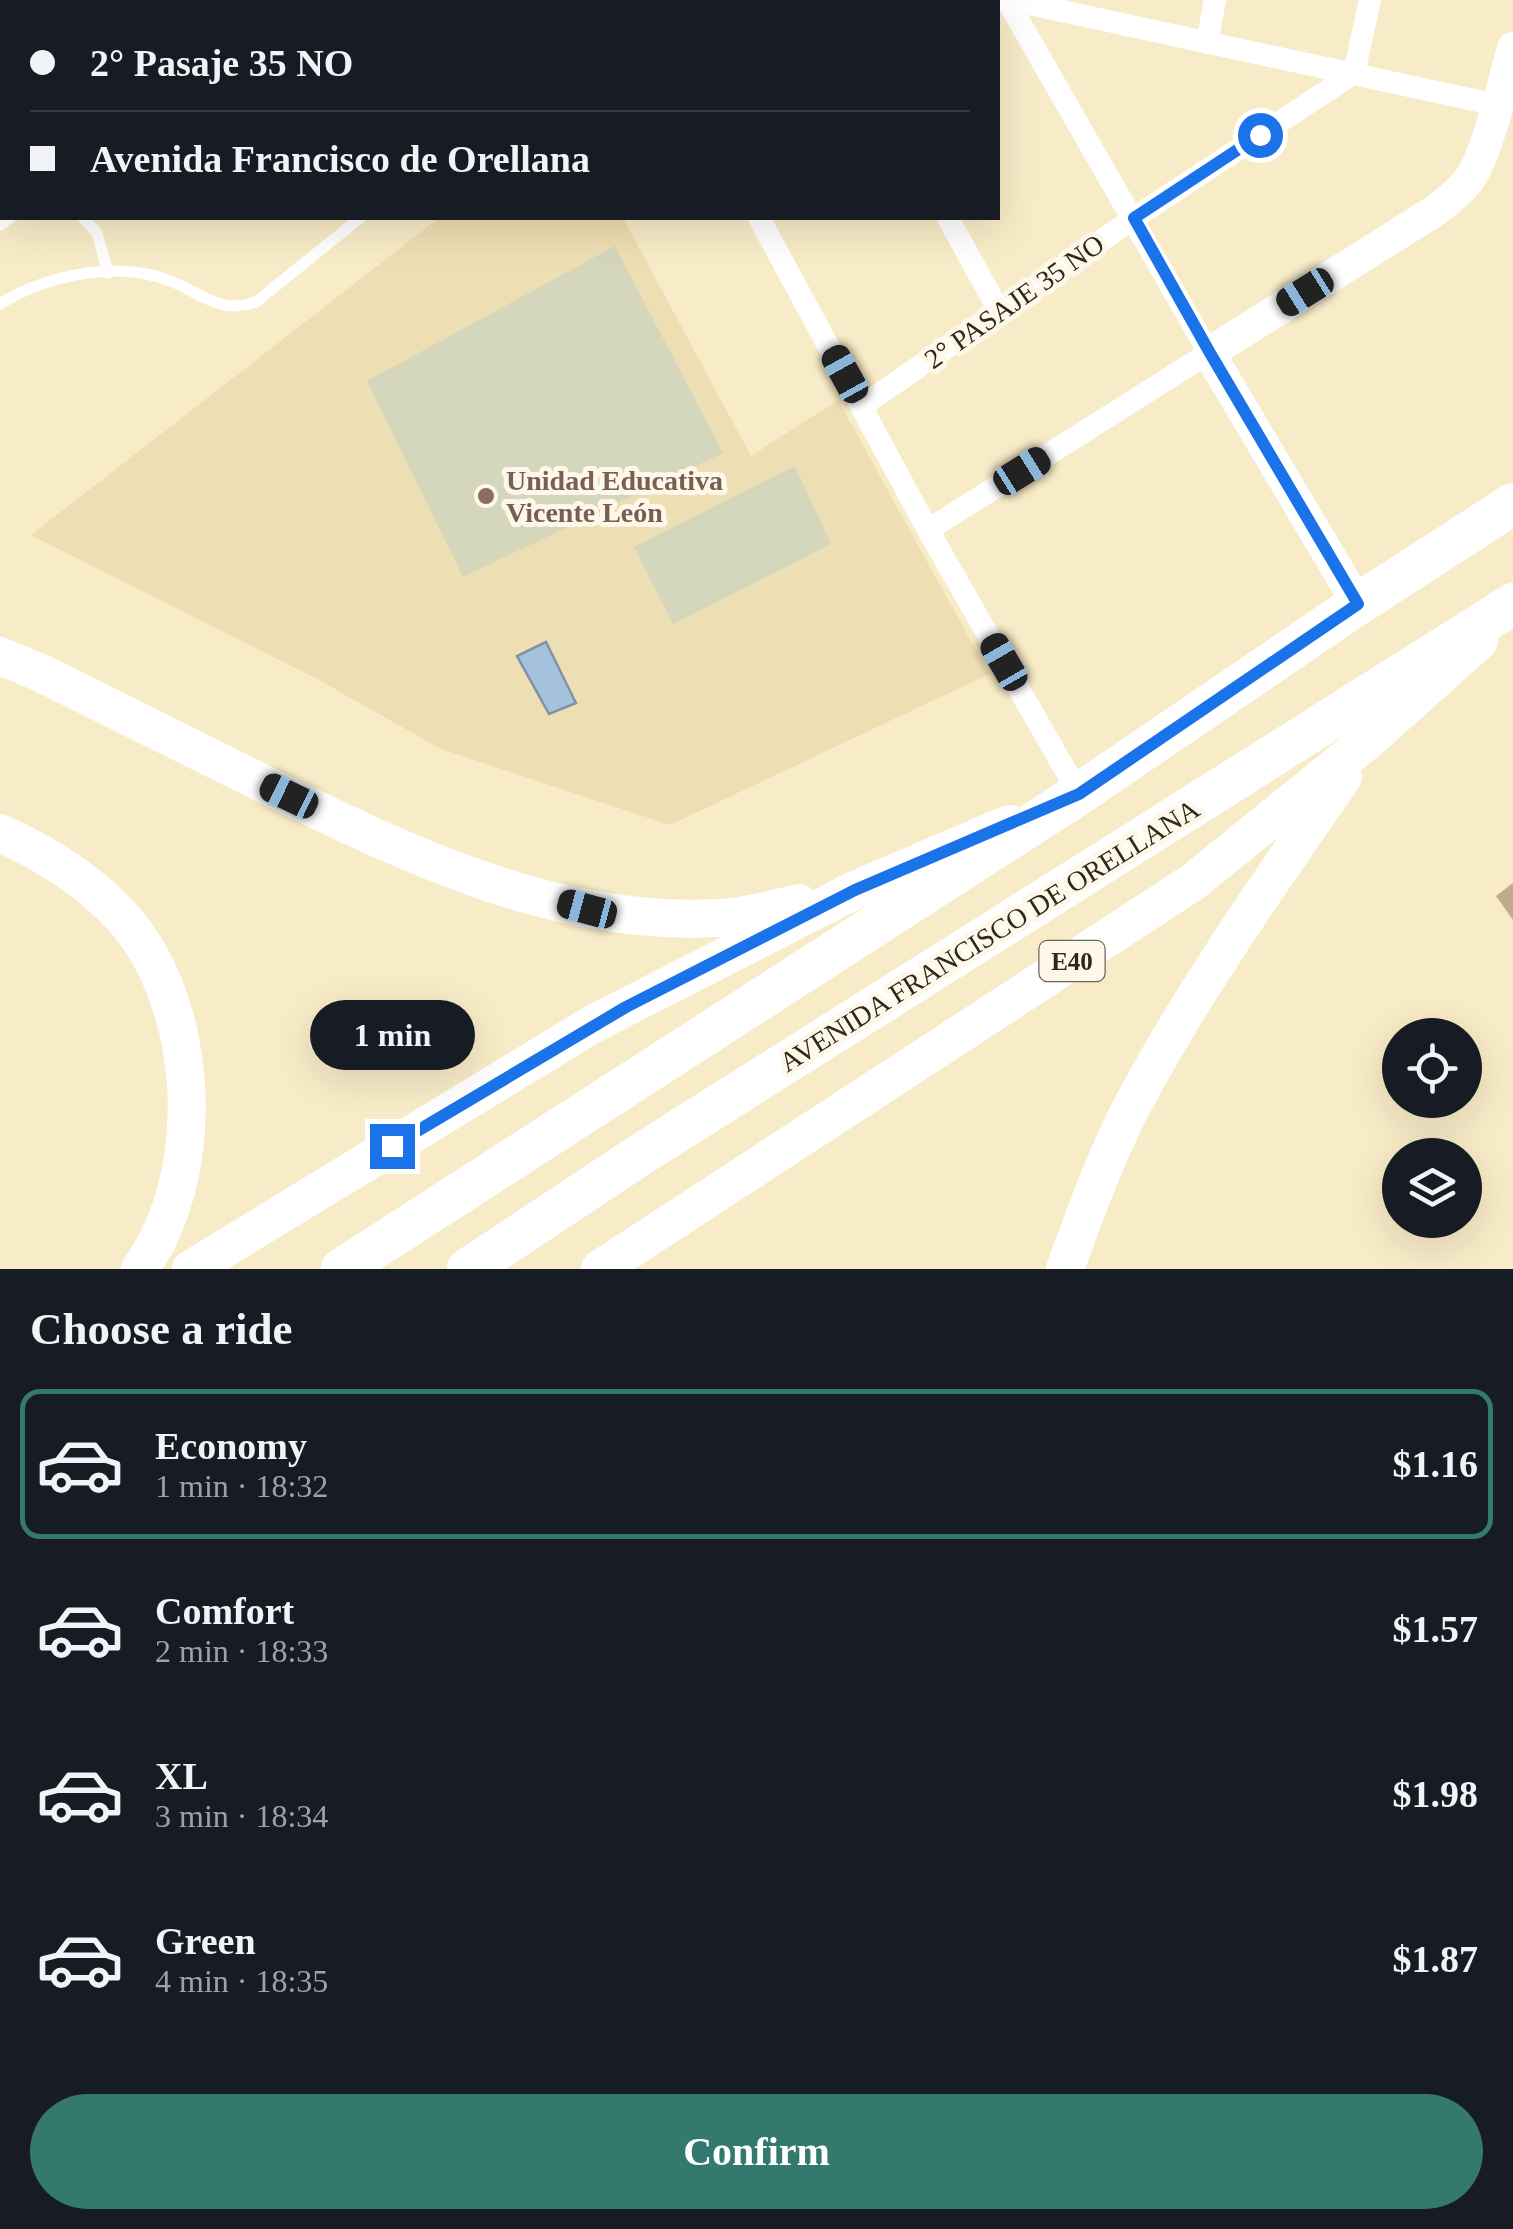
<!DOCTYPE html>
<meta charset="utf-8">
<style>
:root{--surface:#171b24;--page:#242831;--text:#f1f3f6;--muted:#9ea1a6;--line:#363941;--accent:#34796d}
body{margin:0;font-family:Georgia,serif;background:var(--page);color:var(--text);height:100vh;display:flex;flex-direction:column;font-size:38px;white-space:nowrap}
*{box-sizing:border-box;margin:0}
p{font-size:32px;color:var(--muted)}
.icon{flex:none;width:55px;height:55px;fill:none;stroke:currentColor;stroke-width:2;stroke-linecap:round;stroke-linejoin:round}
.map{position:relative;height:1269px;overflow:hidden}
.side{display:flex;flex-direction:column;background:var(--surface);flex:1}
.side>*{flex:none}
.hud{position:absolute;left:0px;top:0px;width:1000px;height:220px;box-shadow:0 10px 40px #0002;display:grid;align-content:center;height:220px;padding:0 30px;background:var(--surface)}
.buttons{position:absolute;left:1382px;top:1018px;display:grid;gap:20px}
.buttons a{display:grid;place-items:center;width:100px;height:100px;border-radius:50%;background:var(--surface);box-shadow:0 10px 40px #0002;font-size:50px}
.end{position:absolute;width:45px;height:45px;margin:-22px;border:12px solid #1a73e8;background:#fff;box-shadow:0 0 0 5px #fff}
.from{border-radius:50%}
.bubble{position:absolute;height:70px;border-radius:35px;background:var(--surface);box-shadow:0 10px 40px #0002;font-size:32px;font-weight:700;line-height:70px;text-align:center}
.car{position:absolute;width:30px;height:60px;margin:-30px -15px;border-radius:12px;box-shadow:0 0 8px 2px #0007;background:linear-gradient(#222 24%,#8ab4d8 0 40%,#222 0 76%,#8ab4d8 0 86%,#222 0)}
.hud b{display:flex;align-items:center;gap:35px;height:95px;font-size:38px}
.hud b+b{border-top:2px solid var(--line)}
.hud i{width:25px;height:25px;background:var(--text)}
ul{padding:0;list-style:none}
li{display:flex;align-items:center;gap:30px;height:150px;margin:0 20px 15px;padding:0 10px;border:5px solid transparent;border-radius:20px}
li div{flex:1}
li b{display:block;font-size:38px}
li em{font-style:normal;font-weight:700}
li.current{border-color:var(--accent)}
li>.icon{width:90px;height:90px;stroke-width:1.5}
h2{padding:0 30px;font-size:45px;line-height:120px}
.action{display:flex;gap:20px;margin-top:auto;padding:20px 30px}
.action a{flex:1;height:115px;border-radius:60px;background:var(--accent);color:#fff;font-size:40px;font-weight:700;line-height:115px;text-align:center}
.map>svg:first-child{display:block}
</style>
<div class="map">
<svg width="1513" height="1269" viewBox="0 0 1513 1269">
<rect width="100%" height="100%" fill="#f8ebc7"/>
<path fill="#eedeb3" d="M 439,218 L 623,218 L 751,456 L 838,400 L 989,674 L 670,825 L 441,749 L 317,679 L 31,535 Z"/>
<path fill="#d4d7bb" d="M 615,246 L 723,453 L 463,577 L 367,381 Z
M 795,466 L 831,544 L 673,624 L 634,547 Z"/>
<path fill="#a4c1dd" stroke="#8093a2" stroke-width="2.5" d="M 546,642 L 576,703 L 549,714 L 517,656 Z"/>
<path fill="#c0ab8c" d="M 1513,883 L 1513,920 L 1496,896 Z"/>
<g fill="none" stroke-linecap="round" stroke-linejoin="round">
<path stroke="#fff" stroke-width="11" d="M 83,218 L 97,233 L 108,273
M 0,225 L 10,218
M 0,304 C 49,274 121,259 175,283 C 204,296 222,314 256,302 L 360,218"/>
<path stroke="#fff" stroke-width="22" d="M 64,0 L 65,2
M 642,0 L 643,2
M 828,0 L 830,2
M 1011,0 L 1497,105
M 183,2 L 186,0
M 795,2 L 799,0
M 1207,43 L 1215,0
M 0,129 L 2,127
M 759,218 L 928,530 L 1079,794
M 948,218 L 999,311
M 862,406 L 1134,218 L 1354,73 L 1370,0
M 928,530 L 1209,353 L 1007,0"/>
<path stroke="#fff" stroke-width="32" d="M 1358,604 L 1209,353 L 1433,212 C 1445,203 1458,194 1468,181 C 1487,157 1504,80 1513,48"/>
<path stroke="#fff" stroke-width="38" d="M 0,656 L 41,673 C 118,711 195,749 272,788 C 410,856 559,927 718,918 C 745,917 773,909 799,903
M 0,833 C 47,854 90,881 124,919 C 201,1007 208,1175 140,1269
M 191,1269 L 593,1024 L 855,890 L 1009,824
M 600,1269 L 1193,882 L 1367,741 L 1479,641
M 1065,1269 C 1085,1214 1105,1158 1132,1106 C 1193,991 1269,884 1343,777"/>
<path stroke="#fff" stroke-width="42" d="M 342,1269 L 1079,794 L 1358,604 L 1513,504
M 468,1269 L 643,1153 L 1513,604"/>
</g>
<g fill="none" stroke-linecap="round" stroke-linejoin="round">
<path stroke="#1a73e8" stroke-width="12" d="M 392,1146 L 626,1007 L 855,890 L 1079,794 L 1358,604 L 1210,353 L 1134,218 L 1260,135"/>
</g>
<circle fill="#8d6e63" stroke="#fef8ea" stroke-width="4" cx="486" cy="496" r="10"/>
<g text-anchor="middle" stroke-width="10" stroke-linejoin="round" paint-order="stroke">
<rect fill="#fef8ea" stroke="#6c6658" stroke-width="2.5" x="1039.5" y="941" width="65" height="40" rx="8"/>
<g font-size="25" font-weight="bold" fill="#2d281a">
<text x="1072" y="970">E40</text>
</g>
<g font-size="28" fill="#2d281a" stroke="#fef8ea">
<text transform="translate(1014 301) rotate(-35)" y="10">2° PASAJE 35 NO</text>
<text transform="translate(989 935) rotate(-32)" y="10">AVENIDA FRANCISCO DE ORELLANA</text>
</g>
<g font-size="28" font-weight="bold" fill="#785e54" stroke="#fef8ea" text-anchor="start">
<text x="506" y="490">Unidad Educativa<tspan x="506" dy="32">Vicente León</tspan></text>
</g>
</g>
</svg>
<div class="buttons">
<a><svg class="icon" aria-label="locate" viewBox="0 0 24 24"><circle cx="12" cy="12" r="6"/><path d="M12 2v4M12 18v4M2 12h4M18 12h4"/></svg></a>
<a><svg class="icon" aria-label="layers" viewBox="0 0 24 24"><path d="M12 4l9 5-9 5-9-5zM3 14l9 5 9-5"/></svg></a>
</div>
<i class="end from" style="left:1260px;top:135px"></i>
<i class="end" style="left:392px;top:1146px"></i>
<div class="bubble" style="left:310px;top:1000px;width:165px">1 min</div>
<i class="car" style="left:1305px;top:292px;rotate:238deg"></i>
<i class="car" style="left:845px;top:374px;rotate:331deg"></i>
<i class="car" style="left:1022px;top:471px;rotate:58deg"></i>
<i class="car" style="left:1004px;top:662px;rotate:330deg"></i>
<i class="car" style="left:289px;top:796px;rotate:296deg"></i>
<i class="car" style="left:587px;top:909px;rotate:285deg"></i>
<div class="hud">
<b><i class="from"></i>2° Pasaje 35 NO</b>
<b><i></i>Avenida Francisco de Orellana</b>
</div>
</div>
<section class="side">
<h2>Choose a ride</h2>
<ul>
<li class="current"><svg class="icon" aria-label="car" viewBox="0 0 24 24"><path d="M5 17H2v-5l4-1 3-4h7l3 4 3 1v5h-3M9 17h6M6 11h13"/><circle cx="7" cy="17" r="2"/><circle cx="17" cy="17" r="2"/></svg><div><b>Economy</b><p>1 min · 18:32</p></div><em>$1.16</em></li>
<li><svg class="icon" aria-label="car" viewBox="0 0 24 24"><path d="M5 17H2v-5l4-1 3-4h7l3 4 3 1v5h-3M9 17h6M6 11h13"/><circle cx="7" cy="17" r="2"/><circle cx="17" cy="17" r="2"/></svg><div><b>Comfort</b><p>2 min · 18:33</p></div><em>$1.57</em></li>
<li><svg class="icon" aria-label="car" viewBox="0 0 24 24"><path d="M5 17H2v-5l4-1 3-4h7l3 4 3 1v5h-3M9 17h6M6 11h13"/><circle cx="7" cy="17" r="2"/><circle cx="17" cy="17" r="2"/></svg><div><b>XL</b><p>3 min · 18:34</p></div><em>$1.98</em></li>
<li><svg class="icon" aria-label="car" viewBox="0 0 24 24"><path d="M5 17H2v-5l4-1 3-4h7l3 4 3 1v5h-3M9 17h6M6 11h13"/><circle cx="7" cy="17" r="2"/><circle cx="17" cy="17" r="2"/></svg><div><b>Green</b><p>4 min · 18:35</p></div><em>$1.87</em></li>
</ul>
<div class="action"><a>Confirm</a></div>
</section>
